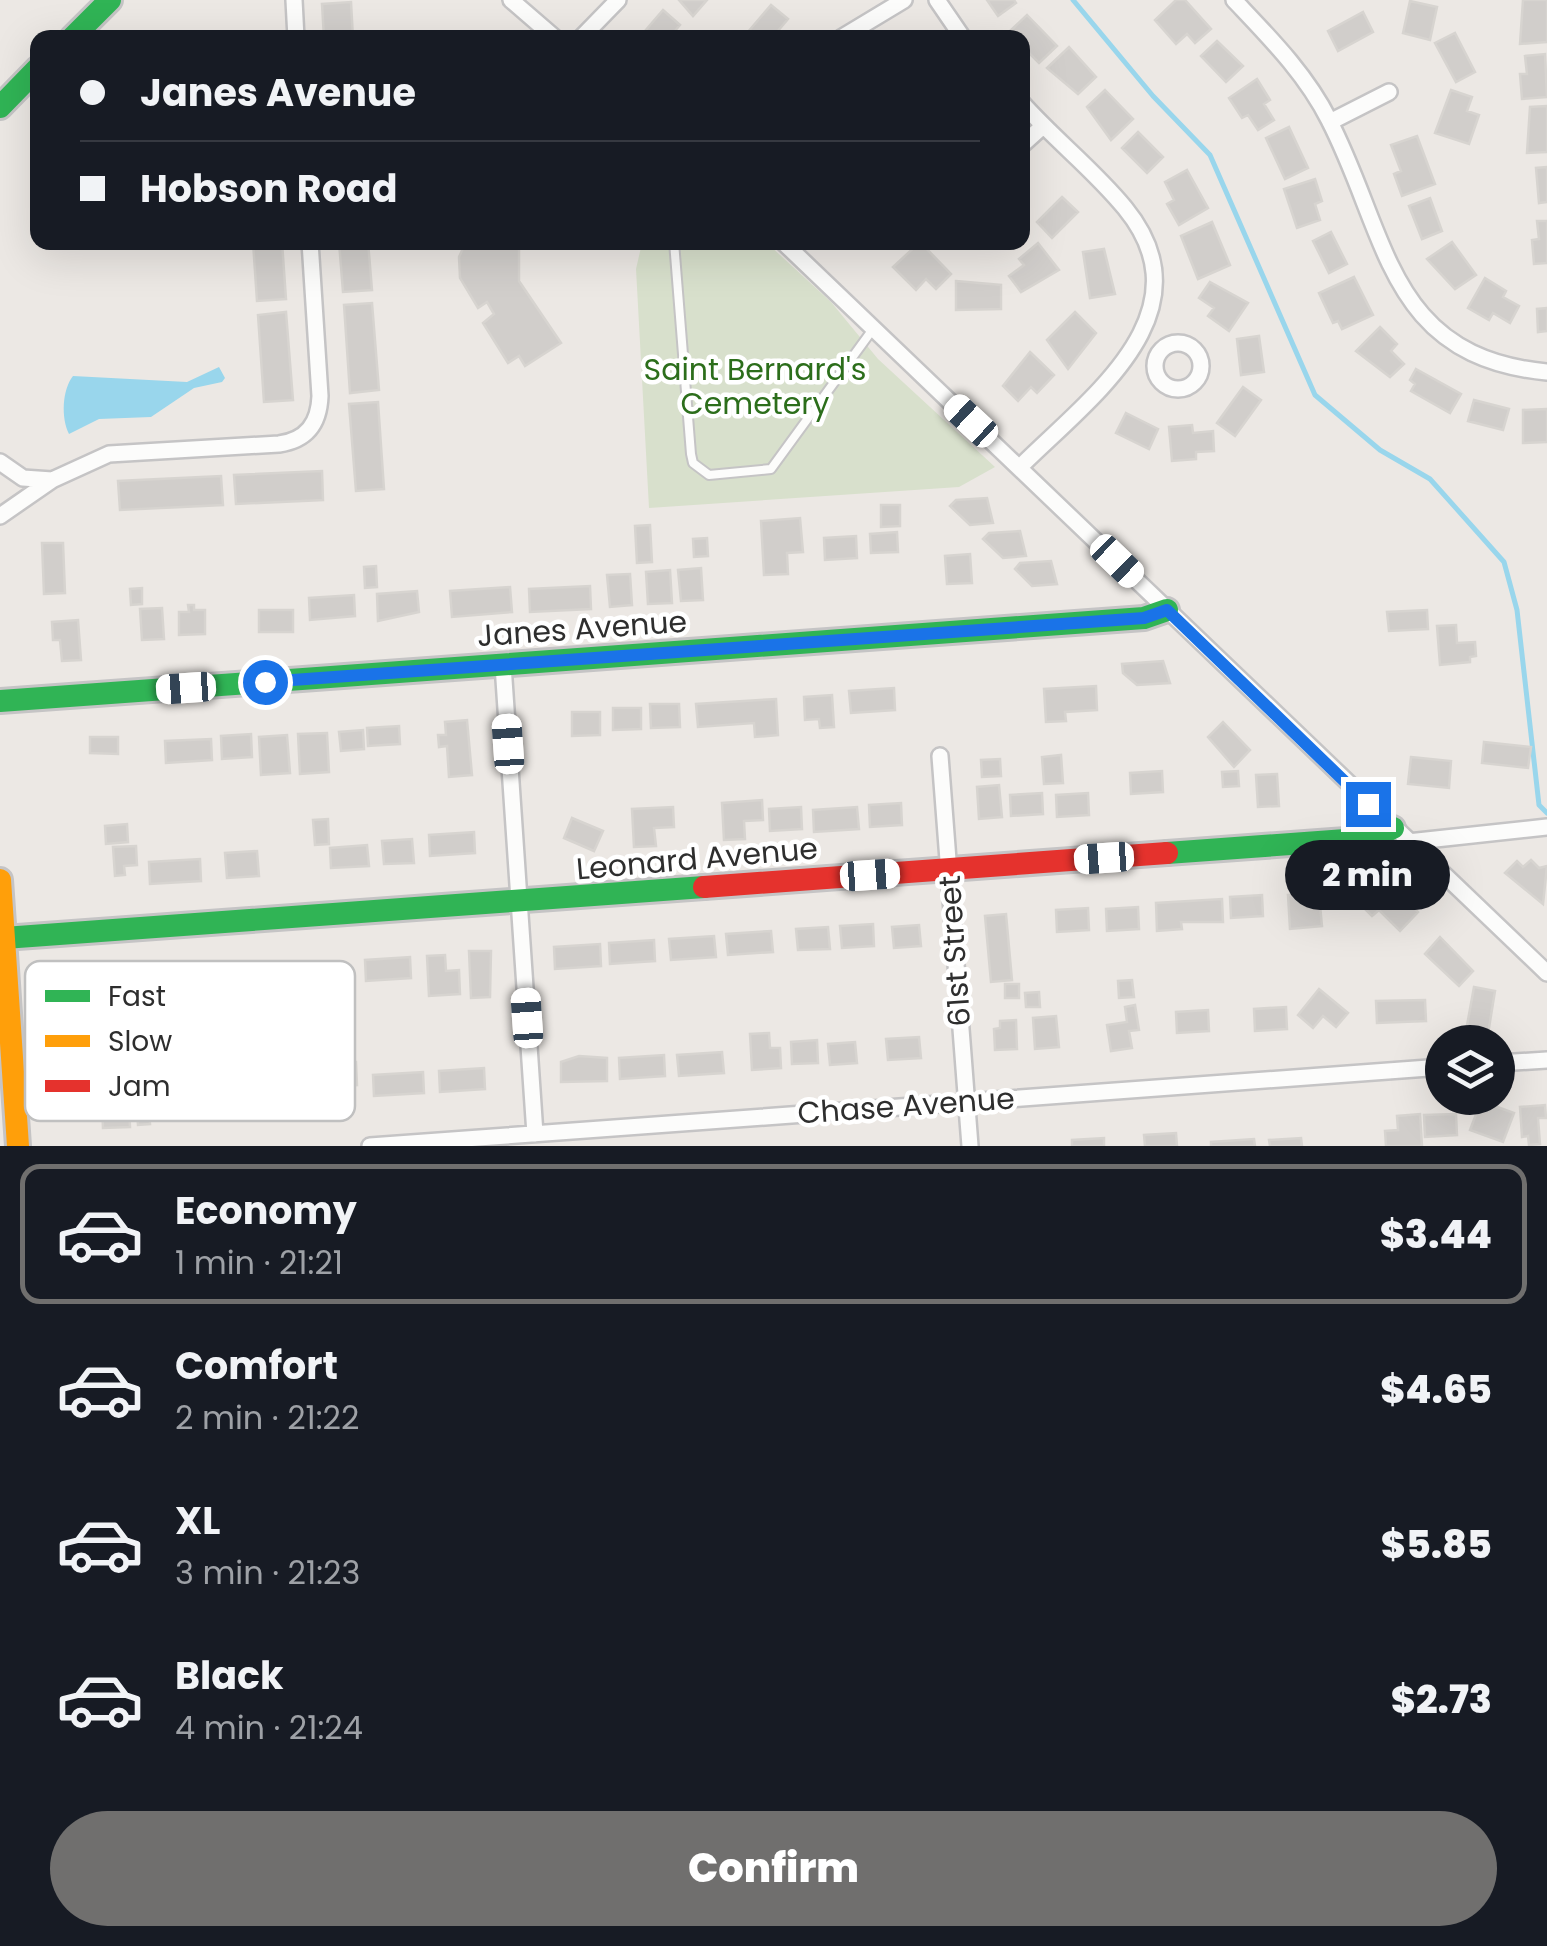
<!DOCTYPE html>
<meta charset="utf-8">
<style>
:root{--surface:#171b24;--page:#20242c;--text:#f1f3f6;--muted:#9ea1a6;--line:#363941;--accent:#706f6e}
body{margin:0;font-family:Poppins,sans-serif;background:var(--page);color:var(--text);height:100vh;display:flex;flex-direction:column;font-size:38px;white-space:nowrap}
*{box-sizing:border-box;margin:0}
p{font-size:32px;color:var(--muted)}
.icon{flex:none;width:55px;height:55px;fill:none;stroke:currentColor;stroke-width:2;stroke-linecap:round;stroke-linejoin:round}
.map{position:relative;height:1146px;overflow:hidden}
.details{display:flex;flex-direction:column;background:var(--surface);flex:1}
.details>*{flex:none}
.top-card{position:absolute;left:30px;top:30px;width:1000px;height:220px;border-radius:20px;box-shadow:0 10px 40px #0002;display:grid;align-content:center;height:220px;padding:0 50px;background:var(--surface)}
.fabs{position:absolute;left:1425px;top:1025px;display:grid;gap:20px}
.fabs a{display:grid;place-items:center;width:90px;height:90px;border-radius:50%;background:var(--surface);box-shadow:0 10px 40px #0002;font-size:50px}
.end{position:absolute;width:45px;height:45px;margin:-22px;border:12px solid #1a73e8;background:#fff;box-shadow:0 0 0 5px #fff}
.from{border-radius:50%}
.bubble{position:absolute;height:70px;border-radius:35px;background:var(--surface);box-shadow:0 10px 40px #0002;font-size:32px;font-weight:800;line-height:70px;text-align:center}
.car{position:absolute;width:30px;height:60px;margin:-30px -15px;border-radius:12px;box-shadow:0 0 8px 2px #0007;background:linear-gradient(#fff 24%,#345 0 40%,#fff 0 76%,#345 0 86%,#fff 0)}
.top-card b{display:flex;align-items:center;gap:35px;height:95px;font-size:38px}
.top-card b+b{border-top:2px solid var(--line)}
.top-card i{width:25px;height:25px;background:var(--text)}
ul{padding:18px 0 0;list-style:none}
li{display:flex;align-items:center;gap:30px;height:140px;margin:0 20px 15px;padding:0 30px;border:5px solid transparent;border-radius:20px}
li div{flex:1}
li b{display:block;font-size:38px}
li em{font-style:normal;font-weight:800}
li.active{border-color:var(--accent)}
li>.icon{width:90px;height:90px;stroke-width:1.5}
.action{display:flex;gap:20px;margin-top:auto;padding:20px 50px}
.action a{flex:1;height:115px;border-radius:60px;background:var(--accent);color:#fff;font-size:40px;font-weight:800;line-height:115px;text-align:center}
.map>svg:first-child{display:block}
</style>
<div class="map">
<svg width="1547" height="1146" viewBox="0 0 1547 1146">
<rect width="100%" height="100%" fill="#ece8e4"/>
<path fill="#d8e0cc" d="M 642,243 L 767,243 L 831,302 L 878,359 L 995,467 L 959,487 L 649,508 L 636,269 Z"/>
<path fill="#99d6ec" d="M 219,367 L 225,378 L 222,382 L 194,388 L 151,417 L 99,419 L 69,434 C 61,418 62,390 73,376 L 187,382 Z"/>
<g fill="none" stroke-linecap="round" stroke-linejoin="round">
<path stroke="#99d6ec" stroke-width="5" d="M 1073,0 L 1153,96 L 1210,155 L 1315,395 L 1380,450 L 1430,479 L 1504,562 L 1517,610 L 1539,805 L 1547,813"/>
</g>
<path fill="#d1cecb" stroke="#d7d4d0" stroke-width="2.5" d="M 679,0 L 707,0 L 693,16 Z
M 987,0 L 1014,0 L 1016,3 L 998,16 Z
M 1176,0 L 1185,0 L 1211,29 L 1195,43 L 1187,34 L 1176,44 L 1155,20 Z
M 1523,0 L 1547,0 L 1547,42 L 1520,44 Z
M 1410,1 L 1437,7 L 1430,40 L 1403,33 Z
M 351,2 L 353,38 L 324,38 L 322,4 Z
M 771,5 L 788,19 L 772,38 L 753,38 L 747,33 Z
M 663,10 L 680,25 L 669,38 L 639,38 Z
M 1363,12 L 1373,32 L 1338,51 L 1328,31 Z
M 1027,15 L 1057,46 L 1039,63 L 1022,46 L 1022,38 L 1009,32 Z
M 1455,33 L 1475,72 L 1456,82 L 1435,43 Z
M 1217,41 L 1243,66 L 1226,82 L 1201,56 Z
M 1069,47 L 1096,77 L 1078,94 L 1047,68 Z
M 1545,54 L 1547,97 L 1522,99 L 1520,74 L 1527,74 L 1525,56 Z
M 1257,79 L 1270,100 L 1264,104 L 1274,120 L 1258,130 L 1248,115 L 1242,118 L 1229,98 Z
M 1105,90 L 1133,119 L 1111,140 L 1087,107 Z
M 1451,90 L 1472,97 L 1467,111 L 1479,115 L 1469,144 L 1435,133 Z
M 1547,106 L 1547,152 L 1527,153 L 1530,107 Z
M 1289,127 L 1308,168 L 1285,179 L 1266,138 Z
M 1138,132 L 1163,157 L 1147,173 L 1122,148 Z
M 1417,136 L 1435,184 L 1402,196 L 1394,174 L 1401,171 L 1391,145 Z
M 1547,167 L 1547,202 L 1539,203 L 1536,168 Z
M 1187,170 L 1208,208 L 1179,225 L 1167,204 L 1174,200 L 1165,182 Z
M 1315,179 L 1322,201 L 1315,204 L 1320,220 L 1297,228 L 1284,189 Z
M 1062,197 L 1078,212 L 1052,238 L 1037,222 Z
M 1430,198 L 1442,231 L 1422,239 L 1409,206 Z
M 1537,221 L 1547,221 L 1547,263 L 1534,264 L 1532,240 L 1539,239 Z
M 1212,222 L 1230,265 L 1198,279 L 1181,236 Z
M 1331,232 L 1347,264 L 1329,273 L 1313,241 Z
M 253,242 L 282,242 L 286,299 L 257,301 Z
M 339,242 L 368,242 L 372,290 L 343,292 Z
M 466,242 L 507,242 L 519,249 L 519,281 L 561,343 L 525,366 L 519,356 L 508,363 L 483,323 L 494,314 L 487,302 L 478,308 L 460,278 L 459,257 Z
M 920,242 L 951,274 L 936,289 L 926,279 L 916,290 L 893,267 Z
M 1452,242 L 1476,275 L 1455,289 L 1427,259 Z
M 1038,243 L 1059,270 L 1021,292 L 1009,276 L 1024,265 L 1019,259 Z
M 1104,249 L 1115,294 L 1090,298 L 1083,252 Z
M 1354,277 L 1373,315 L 1342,329 L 1338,321 L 1333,323 L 1319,293 Z
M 1485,278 L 1506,291 L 1503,297 L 1519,306 L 1510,323 L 1493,313 L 1489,320 L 1468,308 Z
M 956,281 L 1001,285 L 1001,309 L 956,310 Z
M 1210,282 L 1248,303 L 1229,331 L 1208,316 L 1214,308 L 1199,298 Z
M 372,303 L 379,390 L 350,393 L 344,305 Z
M 1547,308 L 1547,331 L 1538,332 L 1537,309 Z
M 286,312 L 293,400 L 264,402 L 258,315 Z
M 1075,312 L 1096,333 L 1068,369 L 1047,340 Z
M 1380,327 L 1397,344 L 1391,351 L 1404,364 L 1390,377 L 1356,351 Z
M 1259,336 L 1264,372 L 1241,375 L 1237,339 Z
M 1030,352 L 1054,375 L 1037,393 L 1031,387 L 1018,401 L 1003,386 Z
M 1416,369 L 1461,394 L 1450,413 L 1411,391 L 1415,384 L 1410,380 Z
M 1243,387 L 1261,400 L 1235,436 L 1217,423 Z
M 1474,400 L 1509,409 L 1503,430 L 1468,421 Z
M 378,402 L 384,489 L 356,491 L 349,404 Z
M 1547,409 L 1547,442 L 1523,443 L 1523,410 Z
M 1126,413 L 1158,429 L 1149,449 L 1116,433 Z
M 1192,425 L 1193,433 L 1213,431 L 1214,451 L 1196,452 L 1196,459 L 1172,461 L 1169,427 Z
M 322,471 L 323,500 L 236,504 L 234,475 Z
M 221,476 L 223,505 L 120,510 L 118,481 Z
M 987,498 L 993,523 L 970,525 L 950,506 L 956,500 Z
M 881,505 L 900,505 L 900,526 L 881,527 Z
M 800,518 L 803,552 L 787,553 L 788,574 L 764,575 L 761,521 Z
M 650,525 L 652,562 L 637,563 L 635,526 Z
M 1020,531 L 1026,556 L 1003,558 L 983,539 L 989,533 Z
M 897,532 L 898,552 L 871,553 L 870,534 Z
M 856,536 L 857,558 L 825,560 L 824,538 Z
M 707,538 L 708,556 L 694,557 L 693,539 Z
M 42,543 L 63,543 L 65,593 L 44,594 Z
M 970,554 L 972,583 L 947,584 L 945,556 Z
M 1051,561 L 1057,584 L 1032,586 L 1015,569 L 1020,563 Z
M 376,566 L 377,587 L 365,588 L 364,567 Z
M 701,568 L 703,600 L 681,601 L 678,570 Z
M 670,570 L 672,603 L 648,604 L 646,572 Z
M 630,574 L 632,605 L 610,607 L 607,575 Z
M 590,586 L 591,609 L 530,612 L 529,589 Z
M 510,587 L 512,612 L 452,617 L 450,591 Z
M 142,588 L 142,604 L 131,605 L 130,589 Z
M 417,591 L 419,612 L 378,621 L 377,594 Z
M 354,595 L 355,616 L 310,620 L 309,598 Z
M 188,605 L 194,605 L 194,610 L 205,610 L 205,634 L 179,635 L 179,612 L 189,612 Z
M 162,608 L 164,639 L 142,640 L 140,609 Z
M 259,610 L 293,610 L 293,632 L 259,632 Z
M 1427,610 L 1428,629 L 1389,631 L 1387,612 Z
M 78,620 L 81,660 L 62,661 L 60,640 L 53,640 L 52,622 Z
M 1456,625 L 1457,643 L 1475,642 L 1476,656 L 1470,657 L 1470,662 L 1440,665 L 1437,626 Z
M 1163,661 L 1170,683 L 1137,685 L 1123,673 L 1122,664 Z
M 1096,686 L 1097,710 L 1065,712 L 1066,721 L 1046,722 L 1044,689 Z
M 894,688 L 895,710 L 851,713 L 849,691 Z
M 832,695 L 834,727 L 820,728 L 819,719 L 805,720 L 804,697 Z
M 776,699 L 778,735 L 755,737 L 754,723 L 698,727 L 696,704 Z
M 650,704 L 679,704 L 680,727 L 651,728 Z
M 613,708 L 641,708 L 641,729 L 613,730 Z
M 572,712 L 600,712 L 600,735 L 572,736 Z
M 467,720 L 472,775 L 449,777 L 447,746 L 439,747 L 438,735 L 446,735 L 445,722 Z
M 1223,722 L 1250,750 L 1234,767 L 1208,737 Z
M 399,726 L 400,744 L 368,746 L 367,728 Z
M 363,730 L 364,749 L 341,751 L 339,732 Z
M 327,733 L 329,772 L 300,774 L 298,734 Z
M 251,734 L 252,757 L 222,759 L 221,736 Z
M 287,735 L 290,773 L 261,775 L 259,737 Z
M 90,737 L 118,737 L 118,754 L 90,753 Z
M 211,739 L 212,760 L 166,763 L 165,741 Z
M 1484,742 L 1531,747 L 1528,768 L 1482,763 Z
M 1061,755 L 1063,783 L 1044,784 L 1042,757 Z
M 1411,757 L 1451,761 L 1449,788 L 1408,784 Z
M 1000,759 L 1001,776 L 982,777 L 981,760 Z
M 1162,771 L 1163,792 L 1131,794 L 1130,773 Z
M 1238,771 L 1239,786 L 1223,787 L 1222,772 Z
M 1277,774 L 1279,806 L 1258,807 L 1256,775 Z
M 999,785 L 1002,817 L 979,819 L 977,787 Z
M 1042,793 L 1043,814 L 1011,816 L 1010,795 Z
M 1088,793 L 1089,815 L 1057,817 L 1056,795 Z
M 762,800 L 763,820 L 744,821 L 745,839 L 724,840 L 722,803 Z
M 901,803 L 902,825 L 870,827 L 869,805 Z
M 673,807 L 674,827 L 654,828 L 656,846 L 634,847 L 632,809 Z
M 801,807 L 802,829 L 770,831 L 769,809 Z
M 857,807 L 859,829 L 814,832 L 813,810 Z
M 572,818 L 603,831 L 594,851 L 564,838 Z
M 328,819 L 329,844 L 315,845 L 313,820 Z
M 127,824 L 128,842 L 106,844 L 105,826 Z
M 474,832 L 475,853 L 430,856 L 429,835 Z
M 412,839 L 414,863 L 384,864 L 382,841 Z
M 367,845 L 369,866 L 331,868 L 330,848 Z
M 136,846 L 137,865 L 124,866 L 125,875 L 115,876 L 113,847 Z
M 257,851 L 259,876 L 227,878 L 225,853 Z
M 200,859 L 201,881 L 150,884 L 149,862 Z
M 1531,860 L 1539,868 L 1547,866 L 1543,904 L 1505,873 L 1517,861 L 1523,867 Z
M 1389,884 L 1418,912 L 1400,931 L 1379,910 L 1372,916 L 1365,909 Z
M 1305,894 L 1306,906 L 1320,905 L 1322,926 L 1290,929 L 1288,895 Z
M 1262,895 L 1263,916 L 1231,918 L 1230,897 Z
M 1222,899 L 1223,922 L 1181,922 L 1182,929 L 1157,931 L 1156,903 Z
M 1138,907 L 1139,929 L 1107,931 L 1106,909 Z
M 1088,908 L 1089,930 L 1057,932 L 1056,910 Z
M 1006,914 L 1012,980 L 991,982 L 985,916 Z
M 873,924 L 874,946 L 842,948 L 840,926 Z
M 919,925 L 921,946 L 894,948 L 892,927 Z
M 828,927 L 830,949 L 798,950 L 796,929 Z
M 771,931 L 773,952 L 728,955 L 726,934 Z
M 714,936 L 716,957 L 671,960 L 669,939 Z
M 1440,937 L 1473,971 L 1459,986 L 1425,954 Z
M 654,940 L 655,961 L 610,964 L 609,943 Z
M 600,944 L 601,966 L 555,969 L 554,947 Z
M 469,951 L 491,951 L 490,997 L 471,998 Z
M 445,955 L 446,971 L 459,970 L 460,994 L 429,996 L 427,956 Z
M 410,957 L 411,978 L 366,981 L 365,960 Z
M 1132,980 L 1134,997 L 1119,998 L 1118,981 Z
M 1005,984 L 1019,984 L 1019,998 L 1005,998 Z
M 1474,987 L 1495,991 L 1488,1034 L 1466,1031 Z
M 1319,989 L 1348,1013 L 1336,1027 L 1323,1016 L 1313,1028 L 1298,1015 Z
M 1039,992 L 1040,1007 L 1026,1007 L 1025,993 Z
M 1425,1000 L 1426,1021 L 1377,1023 L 1376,1001 Z
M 1135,1005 L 1139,1030 L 1129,1031 L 1132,1048 L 1111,1051 L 1107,1025 L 1127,1022 L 1125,1007 Z
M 1286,1007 L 1287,1029 L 1255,1031 L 1254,1009 Z
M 1208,1010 L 1209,1031 L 1177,1033 L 1176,1012 Z
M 1056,1016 L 1059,1047 L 1035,1049 L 1033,1018 Z
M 1016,1020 L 1017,1049 L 995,1050 L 994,1029 L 1000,1028 L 1000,1021 Z
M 769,1033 L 770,1048 L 780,1048 L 781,1068 L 752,1070 L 750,1034 Z
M 919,1037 L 921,1058 L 888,1060 L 886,1039 Z
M 817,1040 L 818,1063 L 792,1064 L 791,1042 Z
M 855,1042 L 857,1063 L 830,1065 L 828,1044 Z
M 722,1052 L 724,1073 L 679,1076 L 677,1055 Z
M 664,1055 L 665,1076 L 620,1079 L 619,1058 Z
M 579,1056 L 607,1058 L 607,1081 L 561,1082 L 561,1062 Z
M 356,1062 L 357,1085 L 325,1087 L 324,1064 Z
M 484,1068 L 485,1089 L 440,1092 L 439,1071 Z
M 423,1072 L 424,1093 L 374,1096 L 373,1075 Z
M 148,1101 L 150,1124 L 138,1125 L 136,1102 Z
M 1481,1101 L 1514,1113 L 1503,1142 L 1470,1130 Z
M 129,1105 L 130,1127 L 103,1128 L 102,1106 Z
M 1545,1105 L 1546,1118 L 1538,1118 L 1540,1144 L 1529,1145 L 1528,1136 L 1522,1137 L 1520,1107 Z
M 1420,1114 L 1422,1146 L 1386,1146 L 1385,1131 L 1398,1130 L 1397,1116 Z
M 1456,1114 L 1457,1135 L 1425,1137 L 1424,1115 Z
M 1176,1133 L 1177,1146 L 1145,1146 L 1144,1135 Z
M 1104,1138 L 1104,1146 L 1072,1146 L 1072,1140 Z
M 1301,1138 L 1302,1146 L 1270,1146 L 1269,1140 Z
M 1254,1139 L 1255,1146 L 1211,1146 L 1211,1142 Z"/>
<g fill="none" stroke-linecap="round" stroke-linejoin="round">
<g stroke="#c5c4c5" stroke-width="12">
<path id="lane" d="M 674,242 L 691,454 L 693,463 L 709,475 L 771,469 L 873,329"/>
</g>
<g stroke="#c5c4c5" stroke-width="20">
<path id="street" d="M 294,0 L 296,38
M 511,0 L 555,38
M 937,0 L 963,38
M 1234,0 C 1269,37 1306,74 1329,120 C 1389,236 1387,357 1547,372
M 581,38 L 618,0
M 841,38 L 904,0
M 1330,122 L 1389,92
M 1022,145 L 1043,126
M 783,242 L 1547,973
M1155 366a23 23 0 1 1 46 0a23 23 0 1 1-46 0Z
M 0,462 L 23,478 L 52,480
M 1020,467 C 1088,399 1211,313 1125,208 C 1094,170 1055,140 1022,103
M 0,516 L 52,480 L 109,454 L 279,444 C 307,440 319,423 320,396 L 310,242
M 503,665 L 535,1134
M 940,756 L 970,1146
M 1408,842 L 1547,827
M 1498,1063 L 1547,1060
M 370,1146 L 1442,1067"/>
</g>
<g stroke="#c5c4c5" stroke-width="28">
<path id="fast" d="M 72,38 L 110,0
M 0,107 L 38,68
M 0,701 L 1144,618 L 1167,610
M 1167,853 L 1373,838 L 1393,828
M 4,938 L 704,887"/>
</g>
<g stroke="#c5c4c5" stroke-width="28">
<path id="slow" d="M 0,880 L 18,1146"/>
</g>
<g stroke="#c5c4c5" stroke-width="28">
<path id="jam" d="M 704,887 L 1167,853"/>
</g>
<use href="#lane" stroke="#fcfcfb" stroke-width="8"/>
<use href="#street" stroke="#fcfcfb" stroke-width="15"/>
<use href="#fast" stroke="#30b455" stroke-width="22"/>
<use href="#slow" stroke="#ff9f0a" stroke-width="22"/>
<use href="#jam" stroke="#e5322d" stroke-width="22"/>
</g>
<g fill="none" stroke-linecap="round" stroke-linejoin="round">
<path stroke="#1a73e8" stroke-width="12" d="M 265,682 L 1144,618 L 1167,610 L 1368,804"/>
</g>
<g text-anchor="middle" stroke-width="9" stroke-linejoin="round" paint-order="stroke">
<g font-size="30" fill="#2c6e1b" stroke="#fff">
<text x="755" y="380">Saint Bernard's<tspan x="755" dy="34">Cemetery</tspan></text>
</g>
<g font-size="30" fill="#2e2e2e" stroke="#fff">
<text transform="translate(582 629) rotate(-4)" y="10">Janes Avenue</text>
<text transform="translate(697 859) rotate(-5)" y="10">Leonard Avenue</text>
<text transform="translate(955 951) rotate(-94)" y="10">61st Street</text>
<text transform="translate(906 1106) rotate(-4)" y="10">Chase Avenue</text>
</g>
</g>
<rect x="25" y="961" width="330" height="160" rx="15" fill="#fff" stroke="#c0c0c0" stroke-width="2.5"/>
<rect x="45" y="990" width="45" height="12" fill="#30b455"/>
<rect x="45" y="1035" width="45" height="12" fill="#ff9f0a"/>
<rect x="45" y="1080" width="45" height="12" fill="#e5322d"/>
<g font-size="28" fill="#2e2e2e">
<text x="108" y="1006">Fast</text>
<text x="108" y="1051">Slow</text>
<text x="108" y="1096">Jam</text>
</g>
</svg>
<div class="fabs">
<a><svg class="icon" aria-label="layers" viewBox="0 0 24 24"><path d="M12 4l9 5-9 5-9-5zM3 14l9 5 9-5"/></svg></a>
</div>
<i class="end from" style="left:265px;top:682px"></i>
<i class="end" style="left:1368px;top:804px"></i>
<div class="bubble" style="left:1285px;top:840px;width:165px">2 min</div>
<i class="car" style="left:971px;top:421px;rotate:313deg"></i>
<i class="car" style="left:1117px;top:561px;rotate:134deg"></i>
<i class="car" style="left:186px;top:688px;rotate:266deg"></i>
<i class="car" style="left:508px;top:744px;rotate:356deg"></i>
<i class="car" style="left:1104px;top:858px;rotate:266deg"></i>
<i class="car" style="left:870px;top:875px;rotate:86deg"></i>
<i class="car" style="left:527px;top:1018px;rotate:356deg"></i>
<div class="top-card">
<b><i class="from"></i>Janes Avenue</b>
<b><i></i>Hobson Road</b>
</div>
</div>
<section class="details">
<ul>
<li class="active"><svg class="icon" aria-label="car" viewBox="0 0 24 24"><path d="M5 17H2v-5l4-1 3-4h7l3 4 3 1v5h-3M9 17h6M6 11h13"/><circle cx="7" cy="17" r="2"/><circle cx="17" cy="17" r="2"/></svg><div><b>Economy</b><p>1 min · 21:21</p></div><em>$3.44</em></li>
<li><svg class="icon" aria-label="car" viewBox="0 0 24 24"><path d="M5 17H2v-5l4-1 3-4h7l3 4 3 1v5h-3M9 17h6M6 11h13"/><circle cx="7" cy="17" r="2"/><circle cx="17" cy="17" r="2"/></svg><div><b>Comfort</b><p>2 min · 21:22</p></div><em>$4.65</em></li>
<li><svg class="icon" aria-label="car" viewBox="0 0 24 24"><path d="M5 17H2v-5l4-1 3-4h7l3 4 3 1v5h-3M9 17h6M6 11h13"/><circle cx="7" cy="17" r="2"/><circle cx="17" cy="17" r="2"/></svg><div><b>XL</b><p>3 min · 21:23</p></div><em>$5.85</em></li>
<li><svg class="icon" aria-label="car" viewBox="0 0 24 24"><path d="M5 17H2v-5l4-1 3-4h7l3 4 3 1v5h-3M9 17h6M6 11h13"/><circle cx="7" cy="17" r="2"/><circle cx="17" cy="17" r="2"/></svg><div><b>Black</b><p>4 min · 21:24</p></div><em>$2.73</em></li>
</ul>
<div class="action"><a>Confirm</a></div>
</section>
